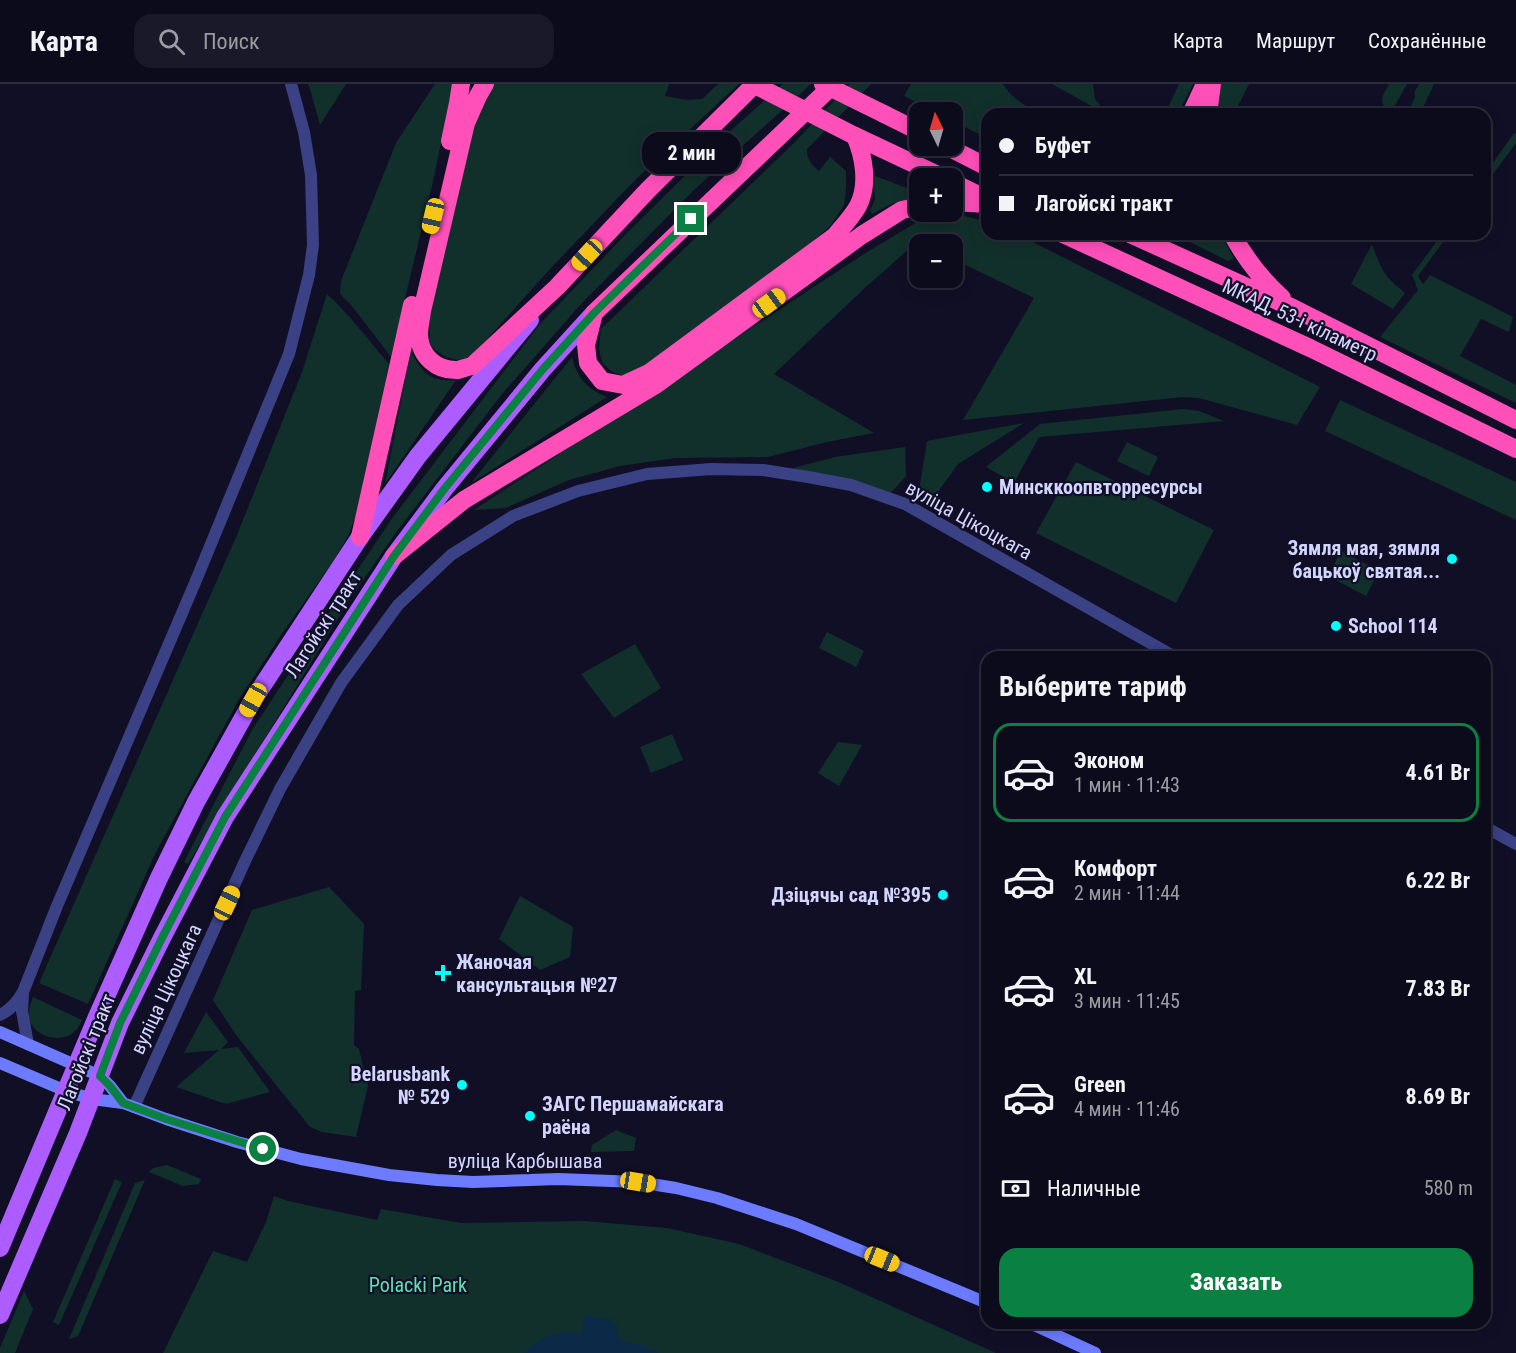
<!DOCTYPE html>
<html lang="ru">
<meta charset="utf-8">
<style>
:root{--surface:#0c0b1c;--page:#1a1929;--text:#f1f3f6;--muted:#9a9ba3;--line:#2c2b3b;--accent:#0b8043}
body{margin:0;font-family:"Roboto Condensed",sans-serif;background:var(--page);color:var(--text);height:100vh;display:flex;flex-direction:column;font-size:22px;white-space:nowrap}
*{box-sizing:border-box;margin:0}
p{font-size:20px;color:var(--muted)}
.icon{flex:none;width:33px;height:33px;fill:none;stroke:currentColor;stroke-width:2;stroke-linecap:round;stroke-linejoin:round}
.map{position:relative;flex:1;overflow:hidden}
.drawer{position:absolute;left:981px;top:567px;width:510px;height:678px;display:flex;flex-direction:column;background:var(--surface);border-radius:18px;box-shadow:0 3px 15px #0003,0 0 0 2px var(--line)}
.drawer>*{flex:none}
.banner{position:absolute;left:981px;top:24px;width:510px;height:132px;border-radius:18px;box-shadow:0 3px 15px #0003,0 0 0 2px var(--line);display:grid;align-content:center;height:132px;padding:0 18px;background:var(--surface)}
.needle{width:39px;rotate:355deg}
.buttons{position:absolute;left:909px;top:18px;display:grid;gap:12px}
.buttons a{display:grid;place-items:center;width:54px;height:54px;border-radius:12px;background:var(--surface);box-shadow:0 3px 15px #0003,0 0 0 2px var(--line);font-size:30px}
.end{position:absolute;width:27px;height:27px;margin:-14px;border:8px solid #0b8043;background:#fff;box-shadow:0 0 0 3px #fff}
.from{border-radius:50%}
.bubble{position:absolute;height:42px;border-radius:18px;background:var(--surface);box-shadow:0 3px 15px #0003,0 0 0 2px var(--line);font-size:20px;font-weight:700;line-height:42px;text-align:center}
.car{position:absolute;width:18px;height:36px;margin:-18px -9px;border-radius:8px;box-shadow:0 0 4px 2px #0007;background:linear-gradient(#f5c518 24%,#345 0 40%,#f5c518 0 76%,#345 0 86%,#f5c518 0)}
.banner b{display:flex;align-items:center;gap:21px;height:57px;font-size:22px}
.banner b+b{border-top:2px solid var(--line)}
.banner i{width:15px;height:15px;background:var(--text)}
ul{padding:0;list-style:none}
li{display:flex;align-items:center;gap:18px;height:99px;margin:0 12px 9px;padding:0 6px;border:3px solid transparent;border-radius:18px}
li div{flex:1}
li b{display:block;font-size:22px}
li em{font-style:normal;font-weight:700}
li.current{border-color:var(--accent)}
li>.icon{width:54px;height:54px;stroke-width:1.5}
h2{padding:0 18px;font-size:27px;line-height:72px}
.pay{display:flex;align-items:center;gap:15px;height:66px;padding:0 18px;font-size:22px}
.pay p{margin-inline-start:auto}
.cta{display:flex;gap:12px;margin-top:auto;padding:12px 18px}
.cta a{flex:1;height:69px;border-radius:18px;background:var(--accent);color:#fff;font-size:24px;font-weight:700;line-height:69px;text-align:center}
header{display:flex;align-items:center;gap:36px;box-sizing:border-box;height:84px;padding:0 30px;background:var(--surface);border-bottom:2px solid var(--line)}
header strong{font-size:28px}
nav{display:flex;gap:33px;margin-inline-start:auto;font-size:21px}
.search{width:420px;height:54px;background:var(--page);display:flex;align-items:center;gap:15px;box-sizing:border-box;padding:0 21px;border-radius:18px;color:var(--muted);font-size:22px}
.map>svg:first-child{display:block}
</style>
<header>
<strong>Карта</strong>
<div class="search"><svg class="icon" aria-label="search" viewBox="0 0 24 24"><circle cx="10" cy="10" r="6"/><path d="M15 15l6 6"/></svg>Поиск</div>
<nav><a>Карта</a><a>Маршрут</a><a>Сохранённые</a></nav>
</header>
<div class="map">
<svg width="1516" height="1269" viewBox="0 0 1516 1269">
<rect width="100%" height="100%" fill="#100f26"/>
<path fill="#12302b" d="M 308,0 L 346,0 L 320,41 L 310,5 Z
M 435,0 L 453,0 L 434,93 L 391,273 L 352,222 L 340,210 L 341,197 L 396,59 Z
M 493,0 L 669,0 L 665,12 L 687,16 L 702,15 L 718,0 L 739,0 L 633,98 L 550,185 L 471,273 L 457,276 L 446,273 L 435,266 L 430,259 L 429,232 L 472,46 Z
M 783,0 L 811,0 L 694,106 L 581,220 L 502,310 L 397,447 L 348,518 L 188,780 L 184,778 L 252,646 L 338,515 L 393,433 L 540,240 L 627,149 L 727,50 Z
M 850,0 L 871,0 L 807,65 C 806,75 812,81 819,87 L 830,73 L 846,87 L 846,104 L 844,121 L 831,141 L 797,172 L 644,285 L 624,292 L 612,288 L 602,278 L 599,265 L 601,245 L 793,60 Z
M 911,0 L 1003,0 C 1011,14 1026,22 1040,30 L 987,30 L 987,54 L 953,37 L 952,28 L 936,28 L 904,12 Z
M 1052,0 L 1093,0 L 1095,15 L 1106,30 Z
M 1179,0 L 1193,0 L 1178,30 L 1165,30 Z
M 1219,0 L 1249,0 L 1234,30 L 1213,30 Z
M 1389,0 L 1407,0 L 1391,29 C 1377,19 1382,13 1389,0 Z
M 1419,0 L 1434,0 L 1420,30 L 1410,24 L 1415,13 L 1415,7 Z
M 1514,49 L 1516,50 L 1516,59 L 1485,101 L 1485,90 Z
M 873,91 L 917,108 L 915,114 L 891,120 L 872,130 L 870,127 L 875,115 Z
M 957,130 L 987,138 L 987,150 L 1017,150 L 1320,303 L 1297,341 L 1199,314 L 1183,313 L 963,336 L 1034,214 L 953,175 L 952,160 L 923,160 L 917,158 L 868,201 L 774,290 L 874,349 L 827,358 L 768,373 L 675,374 L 620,382 L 569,396 L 506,424 L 474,426 L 864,170 L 922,135 Z
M 1174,150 L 1220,150 L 1234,174 L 1228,177 Z
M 1442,150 L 1449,150 L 1418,192 L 1423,200 L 1430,191 L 1513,233 L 1509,248 L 1481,235 L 1460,272 L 1516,301 L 1516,319 L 1380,253 L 1418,206 L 1412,191 Z
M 1372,160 C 1382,187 1383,191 1405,209 L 1393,225 L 1351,200 Z
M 327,210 C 350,231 368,256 389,280 L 360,421 L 348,452 L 334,476 L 279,554 L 239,616 L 220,650 L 155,770 L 88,920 L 39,899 L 237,451 L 302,288 Z
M 411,267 C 422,289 430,298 456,296 L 385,400 Z
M 572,273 C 576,293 588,306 607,313 L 471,399 Z
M 1340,316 L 1516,398 L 1516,436 L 1325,347 Z
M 1183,325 L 1199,327 L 1224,337 L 1039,353 L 1014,399 L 986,383 L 1040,340 Z
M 1024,339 L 958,380 L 930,419 L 918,413 L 927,357 Z
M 1127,358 L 1158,373 L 1149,392 L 1117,377 Z
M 905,363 L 906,392 L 890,410 L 793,384 L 835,373 Z
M 1076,378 L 1214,446 L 1176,519 L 1036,449 Z
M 1341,467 L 1379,487 L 1366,512 L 1328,492 Z
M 827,548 L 864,567 L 856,583 L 819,564 Z
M 635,560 L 661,604 L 614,634 L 581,590 Z
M 672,650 L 683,676 L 651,689 L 640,663 Z
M 838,658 L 862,661 L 839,702 L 818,689 Z
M 329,803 L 364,840 L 361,906 L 355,907 L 354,961 L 359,965 L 368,1002 L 356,1053 L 322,1048 L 310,1043 L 236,951 L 213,916 L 252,826 Z
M 520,812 L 573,843 L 570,873 L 540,886 L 499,855 Z
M 33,913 L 82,936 C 80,940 78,945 74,948 C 60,961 30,951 29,932 C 28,925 31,919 33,913 Z
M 206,928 L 228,958 L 221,965 L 238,963 L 270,1008 L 226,1020 L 176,1003 L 219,966 L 184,969 Z
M 616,1046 L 636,1054 L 634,1067 L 591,1068 L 592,1061 Z
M 167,1081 L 201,1095 L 199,1100 L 183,1102 L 149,1088 L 153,1084 Z
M 115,1095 L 122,1098 L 59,1241 L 53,1238 Z
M 145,1096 L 78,1252 L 69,1255 L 135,1099 Z
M 274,1112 L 288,1117 L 377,1136 L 381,1125 L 461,1139 L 584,1137 L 667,1144 L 739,1160 L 836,1197 L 996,1269 L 163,1269 L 213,1167 L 247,1178 L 266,1138 Z
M 24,1207 L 33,1225 L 15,1269 L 0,1269 L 0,1264 Z"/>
<path fill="#0c2a48" d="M 584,1232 L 613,1235 L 612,1240 L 618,1241 L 618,1253 L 621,1254 L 621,1257 L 641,1261 L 659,1269 L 524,1269 C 543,1251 557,1247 582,1249 Z"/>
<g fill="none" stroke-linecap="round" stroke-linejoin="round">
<path stroke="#3a4185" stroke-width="12" d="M 1485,743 L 1516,760
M 23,909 L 22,927 L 28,960
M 0,931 C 10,926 18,917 23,908 L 57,822 L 197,494 L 289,270 L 309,191 L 313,161 L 311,91 L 304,48 L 291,0
M 134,1023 L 245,777 L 280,705 L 341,599 L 398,521 L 451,471 L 513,432 L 578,407 L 647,390 L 711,385 L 763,386 L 808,393 L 851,401 L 905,420 L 1175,573"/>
<path stroke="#6c7bff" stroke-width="12" d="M 0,948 L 100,992 L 110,1002 L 123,1019
M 0,979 L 66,1007 L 92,1015 L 123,1019 L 166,1035 L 237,1058 L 301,1075 L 389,1091 L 437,1096 L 473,1098 L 558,1095 L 638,1098 L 676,1104 L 717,1114 L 796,1140 L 987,1219
M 1030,1239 L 1095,1269"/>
<path stroke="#ad5cff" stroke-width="18" d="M 0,1164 L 96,935 L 159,794 L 196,718 L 253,616 L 360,453 L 418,372 L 530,236
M 0,1231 L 78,1049 L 120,939 L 162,854 L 225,733 L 394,472 L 445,404 L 543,285 L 594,229"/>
<path stroke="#ff50ba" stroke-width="18" d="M 485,0 L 478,12 L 466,39 L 422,227 C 421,235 419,243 419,251 C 420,272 436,287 458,286 C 462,285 467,283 472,282 L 557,203 L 648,106 L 755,0
M 834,0 L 594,229 L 586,261 L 588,279 L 602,297 L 623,301 L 649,289 L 835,152 C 843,142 852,133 858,122 C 869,101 864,72 855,52
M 884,30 L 920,48
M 1191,30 L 1205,0
M 1208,30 L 1212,0
M 855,52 L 944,94
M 450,57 L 458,19 L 461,0
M 946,62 L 987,83
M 952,98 L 987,115
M 952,118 L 987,120
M 1063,150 L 1310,264 L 1516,365
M 1130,150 L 1293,224 L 1516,336
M 1232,150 C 1245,174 1262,196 1282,214
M 360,453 L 412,221
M 394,472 L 464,416 L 657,300 L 862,151 L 902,126 L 920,122"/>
<path stroke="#ff50ba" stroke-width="18" d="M 753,0 L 855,52
M 823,0 L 884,30"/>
</g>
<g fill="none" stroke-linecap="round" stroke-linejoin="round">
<path stroke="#0b8043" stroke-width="8" d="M 263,1065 L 166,1035 L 123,1019 L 110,1002 L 100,992 L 120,939 L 162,854 L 225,733 L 394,472 L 445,404 L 543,285 L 594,229 L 691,135"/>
</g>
<g fill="#01fef7" stroke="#100f26" stroke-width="2">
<circle cx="987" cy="403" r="6"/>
<circle cx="1452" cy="475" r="6"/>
<circle cx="1336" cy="542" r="6"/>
<circle cx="943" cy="811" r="6"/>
<path d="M440 880h6v6h6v6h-6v6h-6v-6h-6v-6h6z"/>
<circle cx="462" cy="1001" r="6"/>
<circle cx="530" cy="1032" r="6"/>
</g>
<g text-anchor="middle" stroke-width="4.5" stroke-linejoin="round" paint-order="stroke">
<g font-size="20" fill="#d4d5ff" stroke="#100f26">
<text transform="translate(1300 236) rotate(25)" y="7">МКАД, 53-і кіламетр</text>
<text transform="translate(969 436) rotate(29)" y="7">вуліца Цікоцкага</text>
<text transform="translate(323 540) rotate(-57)" y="7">Лагойскі тракт</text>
<text transform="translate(166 905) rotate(-65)" y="7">вуліца Цікоцкага</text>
<text transform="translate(86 968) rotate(-68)" y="7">Лагойскі тракт</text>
<text x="525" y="1084">вуліца Карбышава</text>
</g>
<g font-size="20" font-weight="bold" fill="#d4d5ff" stroke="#100f26" text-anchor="start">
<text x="999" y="410">Минсккоопвторресурсы</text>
<text x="1440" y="471" text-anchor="end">Зямля мая, зямля<tspan x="1440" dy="23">бацькоў святая...</tspan></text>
<text x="1348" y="549">School 114</text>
<text x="931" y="818" text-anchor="end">Дзіцячы сад №395</text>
<text x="456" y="885">Жаночая<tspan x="456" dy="23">кансультацыя №27</tspan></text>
<text x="450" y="997" text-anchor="end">Belarusbank<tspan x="450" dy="23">№ 529</tspan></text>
<text x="542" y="1027">ЗАГС Першамайскага<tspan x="542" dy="23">раёна</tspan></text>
</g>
<g font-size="20" fill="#60e0af" stroke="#100f26">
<text x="418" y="1208">Polacki Park</text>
</g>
</g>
</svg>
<div class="buttons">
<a><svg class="needle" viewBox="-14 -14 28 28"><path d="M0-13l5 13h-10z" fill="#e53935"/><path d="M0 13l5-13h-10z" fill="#9a9ba3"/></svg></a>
<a>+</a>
<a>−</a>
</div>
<i class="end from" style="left:263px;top:1065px"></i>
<i class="end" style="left:691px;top:135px"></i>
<div class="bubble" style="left:642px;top:48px;width:99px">2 мин</div>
<i class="car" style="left:433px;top:132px;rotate:193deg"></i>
<i class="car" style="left:587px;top:171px;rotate:223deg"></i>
<i class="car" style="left:769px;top:219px;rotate:54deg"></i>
<i class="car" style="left:253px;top:616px;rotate:209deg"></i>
<i class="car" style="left:227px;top:819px;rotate:25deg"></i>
<i class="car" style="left:638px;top:1098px;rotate:99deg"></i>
<i class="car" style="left:882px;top:1175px;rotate:112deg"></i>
<div class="banner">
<b><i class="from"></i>Буфет</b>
<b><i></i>Лагойскі тракт</b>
</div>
<section class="drawer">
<h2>Выберите тариф</h2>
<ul>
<li class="current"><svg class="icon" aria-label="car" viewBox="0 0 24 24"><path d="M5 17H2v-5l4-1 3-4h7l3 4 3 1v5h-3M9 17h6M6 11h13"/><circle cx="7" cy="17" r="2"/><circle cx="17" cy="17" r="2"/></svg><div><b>Эконом</b><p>1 мин · 11:43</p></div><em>4.61 Br</em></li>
<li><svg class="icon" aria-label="car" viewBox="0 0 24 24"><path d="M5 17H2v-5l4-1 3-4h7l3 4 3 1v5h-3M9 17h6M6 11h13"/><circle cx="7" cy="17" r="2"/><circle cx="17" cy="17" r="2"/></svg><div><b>Комфорт</b><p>2 мин · 11:44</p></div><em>6.22 Br</em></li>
<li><svg class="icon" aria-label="car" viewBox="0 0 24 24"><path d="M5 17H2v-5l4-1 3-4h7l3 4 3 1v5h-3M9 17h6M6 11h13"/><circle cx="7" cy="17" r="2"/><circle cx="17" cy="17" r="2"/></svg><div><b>XL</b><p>3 мин · 11:45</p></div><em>7.83 Br</em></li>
<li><svg class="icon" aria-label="car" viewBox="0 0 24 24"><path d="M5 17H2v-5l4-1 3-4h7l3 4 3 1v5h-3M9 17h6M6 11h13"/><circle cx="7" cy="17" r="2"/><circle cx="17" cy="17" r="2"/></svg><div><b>Green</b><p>4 мин · 11:46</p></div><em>8.69 Br</em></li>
</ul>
<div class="pay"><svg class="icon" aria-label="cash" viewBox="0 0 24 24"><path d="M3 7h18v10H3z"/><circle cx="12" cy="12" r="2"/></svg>Наличные<p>580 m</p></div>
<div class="cta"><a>Заказать</a></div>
</section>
</div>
